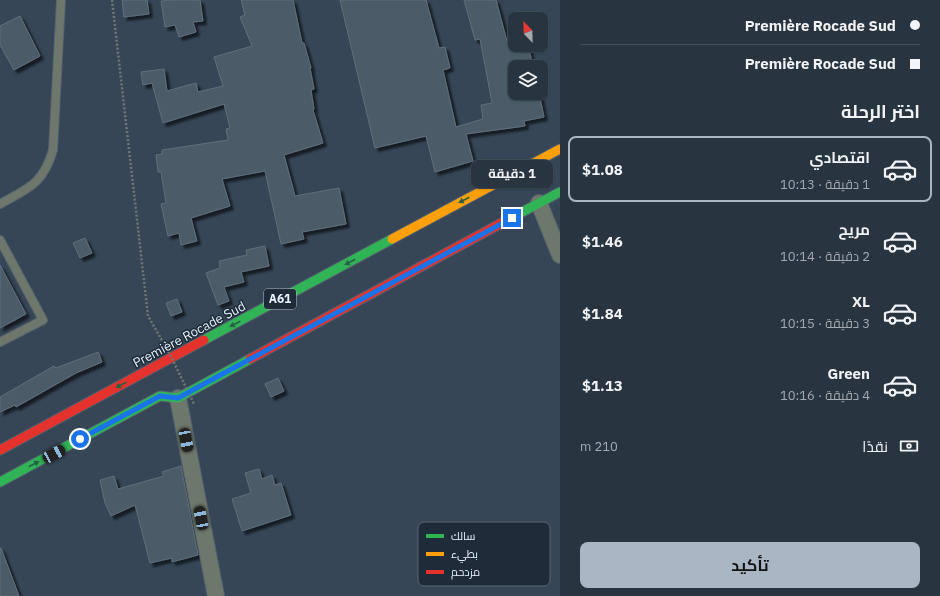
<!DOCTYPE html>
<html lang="ar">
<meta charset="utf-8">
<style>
:root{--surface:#283440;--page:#343f4b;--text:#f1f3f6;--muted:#a5aab1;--line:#444f59;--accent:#aab6c3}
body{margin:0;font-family:"IBM Plex Sans",Cairo,sans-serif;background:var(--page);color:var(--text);direction:rtl;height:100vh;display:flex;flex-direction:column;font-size:15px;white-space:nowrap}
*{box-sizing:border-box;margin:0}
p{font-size:13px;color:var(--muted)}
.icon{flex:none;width:22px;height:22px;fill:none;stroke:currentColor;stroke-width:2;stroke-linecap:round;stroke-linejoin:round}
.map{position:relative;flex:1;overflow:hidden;direction:ltr}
.details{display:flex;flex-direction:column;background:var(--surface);width:380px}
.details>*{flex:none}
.banner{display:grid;align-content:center;height:88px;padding:0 20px;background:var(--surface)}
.needle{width:26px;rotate:337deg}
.buttons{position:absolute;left:508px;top:12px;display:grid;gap:8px}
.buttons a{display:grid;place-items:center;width:40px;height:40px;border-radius:8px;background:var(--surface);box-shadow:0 1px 3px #0004,0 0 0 1px var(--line);font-size:20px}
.end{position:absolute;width:18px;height:18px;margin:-9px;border:5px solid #1a73e8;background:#fff;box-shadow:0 0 0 2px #fff}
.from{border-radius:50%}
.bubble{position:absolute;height:28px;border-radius:8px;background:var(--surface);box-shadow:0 1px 3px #0004,0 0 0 1px var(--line);font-size:13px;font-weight:700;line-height:28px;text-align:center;direction:rtl}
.car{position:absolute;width:12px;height:24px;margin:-12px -6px;border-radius:5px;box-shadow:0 0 3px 1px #0007;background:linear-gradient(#222 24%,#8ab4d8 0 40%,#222 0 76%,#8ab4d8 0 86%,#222 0)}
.banner b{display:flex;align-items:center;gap:14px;height:38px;font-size:15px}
.banner b+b{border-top:1px solid var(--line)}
.banner i{width:10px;height:10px;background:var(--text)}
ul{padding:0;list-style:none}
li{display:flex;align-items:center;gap:12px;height:66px;margin:0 8px 6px;padding:0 12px;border:2px solid transparent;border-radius:8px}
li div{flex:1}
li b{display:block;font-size:15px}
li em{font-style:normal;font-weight:700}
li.current{border-color:var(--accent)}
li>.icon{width:36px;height:36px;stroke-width:1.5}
h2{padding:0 20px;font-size:18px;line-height:48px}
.pay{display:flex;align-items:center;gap:10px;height:44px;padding:0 20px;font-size:15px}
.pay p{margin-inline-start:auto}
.cta{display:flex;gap:8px;margin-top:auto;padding:8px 20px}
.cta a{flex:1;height:46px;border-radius:8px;background:var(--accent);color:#111;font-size:16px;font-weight:700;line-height:46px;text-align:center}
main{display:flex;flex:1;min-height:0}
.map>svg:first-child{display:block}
</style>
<main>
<section class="details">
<div class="banner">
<b><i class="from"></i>Première Rocade Sud</b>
<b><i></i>Première Rocade Sud</b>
</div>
<h2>اختر الرحلة</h2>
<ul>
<li class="current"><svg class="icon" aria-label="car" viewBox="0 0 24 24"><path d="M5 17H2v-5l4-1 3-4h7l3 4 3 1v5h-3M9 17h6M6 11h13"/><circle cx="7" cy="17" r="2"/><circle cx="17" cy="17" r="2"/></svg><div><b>اقتصادي</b><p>1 دقيقة · 10:13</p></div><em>$1.08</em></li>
<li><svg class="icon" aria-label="car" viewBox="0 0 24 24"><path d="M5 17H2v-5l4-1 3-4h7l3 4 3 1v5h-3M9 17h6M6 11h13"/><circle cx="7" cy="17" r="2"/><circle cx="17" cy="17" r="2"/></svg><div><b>مريح</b><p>2 دقيقة · 10:14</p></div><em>$1.46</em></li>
<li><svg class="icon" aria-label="car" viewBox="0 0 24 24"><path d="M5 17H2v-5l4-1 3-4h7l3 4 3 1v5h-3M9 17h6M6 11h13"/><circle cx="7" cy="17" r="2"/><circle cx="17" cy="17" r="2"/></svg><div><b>XL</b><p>3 دقيقة · 10:15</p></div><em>$1.84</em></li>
<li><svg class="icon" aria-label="car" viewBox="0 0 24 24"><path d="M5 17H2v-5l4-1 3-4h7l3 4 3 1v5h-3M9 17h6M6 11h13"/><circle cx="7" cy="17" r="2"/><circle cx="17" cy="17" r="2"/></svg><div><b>Green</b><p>4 دقيقة · 10:16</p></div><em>$1.13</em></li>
</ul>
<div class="pay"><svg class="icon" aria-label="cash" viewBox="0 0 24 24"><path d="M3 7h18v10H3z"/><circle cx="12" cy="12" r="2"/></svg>نقدًا<p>210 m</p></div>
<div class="cta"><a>تأكيد</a></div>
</section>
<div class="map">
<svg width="560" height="596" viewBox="0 0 560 596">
<defs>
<filter id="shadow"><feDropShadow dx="3.5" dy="3.5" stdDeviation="1" flood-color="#0009"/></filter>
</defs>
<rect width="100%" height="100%" fill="#364656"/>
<path fill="#4c5c67" stroke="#5f6f7b" filter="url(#shadow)" d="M 122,0 L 147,0 L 149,14 L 124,17 Z
M 171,0 L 200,0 L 203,21 L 193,22 L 196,32 L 179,37 L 175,25 L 165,27 L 161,1 Z
M 241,0 L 293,0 L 302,43 L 304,43 L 311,68 L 310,68 L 314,89 L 311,90 L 314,109 L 313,110 L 323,143 L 284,155 L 295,196 L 339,188 L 346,224 L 302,232 L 304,239 L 281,244 L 265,171 L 222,179 L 230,206 L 191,218 L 197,241 L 181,245 L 179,233 L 168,236 L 161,204 L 166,203 L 161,172 L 158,172 L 156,155 L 162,154 L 162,150 L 228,140 L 226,129 L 230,128 L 224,104 L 163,123 L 152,83 L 143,85 L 141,72 L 164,69 L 167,91 L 196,83 L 198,92 L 223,86 L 214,57 L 252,46 L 240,17 L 245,15 Z
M 340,0 L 426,0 L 439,48 L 445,47 L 450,68 L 443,70 L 456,127 L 483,119 L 481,105 L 492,103 L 480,39 L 475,40 L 464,0 L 496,0 L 509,49 L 528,45 L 533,67 L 515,67 L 515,93 L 539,93 L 544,117 L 524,121 L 525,126 L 466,134 L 473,161 L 435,172 L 426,136 L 375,148 Z
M 20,16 L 40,56 L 14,70 L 0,45 L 0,26 Z
M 85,238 L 92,253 L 80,258 L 73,243 Z
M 265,246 L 269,266 L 241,272 L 244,282 L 224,287 L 229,301 L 218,305 L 206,273 L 220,268 L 219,261 L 247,255 L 246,250 Z
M 0,265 L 26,314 L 0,328 Z
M 177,299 L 182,312 L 171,316 L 166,303 Z
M 98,352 L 102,362 L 76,373 L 16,407 L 15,405 L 0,412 L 0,397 L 54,366 L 56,368 Z
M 278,378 L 284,391 L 271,397 L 265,384 Z
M 181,466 L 198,555 L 172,562 L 172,558 L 150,563 L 135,505 L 111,516 L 105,503 L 100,480 L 114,476 L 118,489 L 164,476 L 162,472 Z
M 259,469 L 262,479 L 272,475 L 275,485 L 281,483 L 291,515 L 242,531 L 232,499 L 251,493 L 245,473 Z
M 0,548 L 1,548 L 19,596 L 0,596 Z"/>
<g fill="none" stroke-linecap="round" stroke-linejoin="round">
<g stroke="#55626e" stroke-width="10">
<path id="lane" d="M 0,204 C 29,188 43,184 53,150 L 61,0
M 0,240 L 43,320 L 0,342"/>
</g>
<g stroke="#55626e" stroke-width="18">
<path id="street" d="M 539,203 L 560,255
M 178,398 L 216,596"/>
</g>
<g stroke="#55626e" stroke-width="11">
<path id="fast" d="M 511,218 L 560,192
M 204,340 L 392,239
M 0,482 L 160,396 L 178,398 L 250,359"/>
</g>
<g stroke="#55626e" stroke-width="11">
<path id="slow" d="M 392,239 L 560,149"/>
</g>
<g stroke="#55626e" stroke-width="11">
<path id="jam" d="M 250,359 L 511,218
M 0,450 L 204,340"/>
</g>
<path stroke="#6e7875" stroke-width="2.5" stroke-dasharray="2 2" stroke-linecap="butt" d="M 112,0 L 148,316 L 163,342"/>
<use href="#lane" stroke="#6d776b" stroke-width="8"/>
<use href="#street" stroke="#6d776b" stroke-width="16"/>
<use href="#fast" stroke="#30b455" stroke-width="9"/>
<use href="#slow" stroke="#ff9f0a" stroke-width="9"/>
<use href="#jam" stroke="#e5322d" stroke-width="9"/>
<path stroke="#6e7875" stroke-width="2.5" stroke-dasharray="2 2" stroke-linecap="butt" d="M 165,344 L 194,404"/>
</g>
<defs><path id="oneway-solid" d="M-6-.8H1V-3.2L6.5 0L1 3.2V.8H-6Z"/></defs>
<g fill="#256244">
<use href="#oneway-solid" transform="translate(464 200) rotate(152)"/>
<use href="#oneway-solid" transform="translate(350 262) rotate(152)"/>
<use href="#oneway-solid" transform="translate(235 324) rotate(152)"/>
<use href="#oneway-solid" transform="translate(121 385) rotate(152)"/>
<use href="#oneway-solid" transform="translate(34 464) rotate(-28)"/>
</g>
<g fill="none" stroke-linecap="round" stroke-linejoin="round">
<path stroke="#1a73e8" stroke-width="5" d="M 80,439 L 160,396 L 178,398 L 512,218"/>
</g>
<g text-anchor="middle" stroke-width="3" stroke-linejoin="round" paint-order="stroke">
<rect fill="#1e2b38" stroke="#acb7c3" stroke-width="1" x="264" y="289" width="32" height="20" rx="3"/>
<g font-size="12" font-weight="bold" fill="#e9f3fe">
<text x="280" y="303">A61</text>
</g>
<g font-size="13" fill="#e9f3fe" stroke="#1e2b38">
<text transform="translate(189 334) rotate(-28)" y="5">Première Rocade Sud</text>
</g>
</g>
<rect x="418" y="522" width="132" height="64" rx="6" fill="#1e2b38" stroke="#5b6773" stroke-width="1"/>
<rect x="426" y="534" width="18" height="4" fill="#30b455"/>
<rect x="426" y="552" width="18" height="4" fill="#ff9f0a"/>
<rect x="426" y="570" width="18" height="4" fill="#e5322d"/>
<g font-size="11" fill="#e9f3fe">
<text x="451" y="540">سالك</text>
<text x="451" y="558">بطيء</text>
<text x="451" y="576">مزدحم</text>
</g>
</svg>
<div class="buttons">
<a><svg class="needle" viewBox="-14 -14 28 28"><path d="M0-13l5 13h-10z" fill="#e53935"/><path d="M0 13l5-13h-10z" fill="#a5aab1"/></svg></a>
<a><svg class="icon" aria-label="layers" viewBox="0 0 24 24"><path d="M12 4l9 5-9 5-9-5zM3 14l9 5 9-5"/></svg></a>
</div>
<i class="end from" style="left:80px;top:439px"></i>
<i class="end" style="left:512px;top:218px"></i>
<div class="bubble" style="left:471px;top:160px;width:82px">1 دقيقة</div>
<i class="car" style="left:186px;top:440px;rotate:169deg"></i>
<i class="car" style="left:54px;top:454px;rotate:62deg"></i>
<i class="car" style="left:201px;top:518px;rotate:349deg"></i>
</div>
</main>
